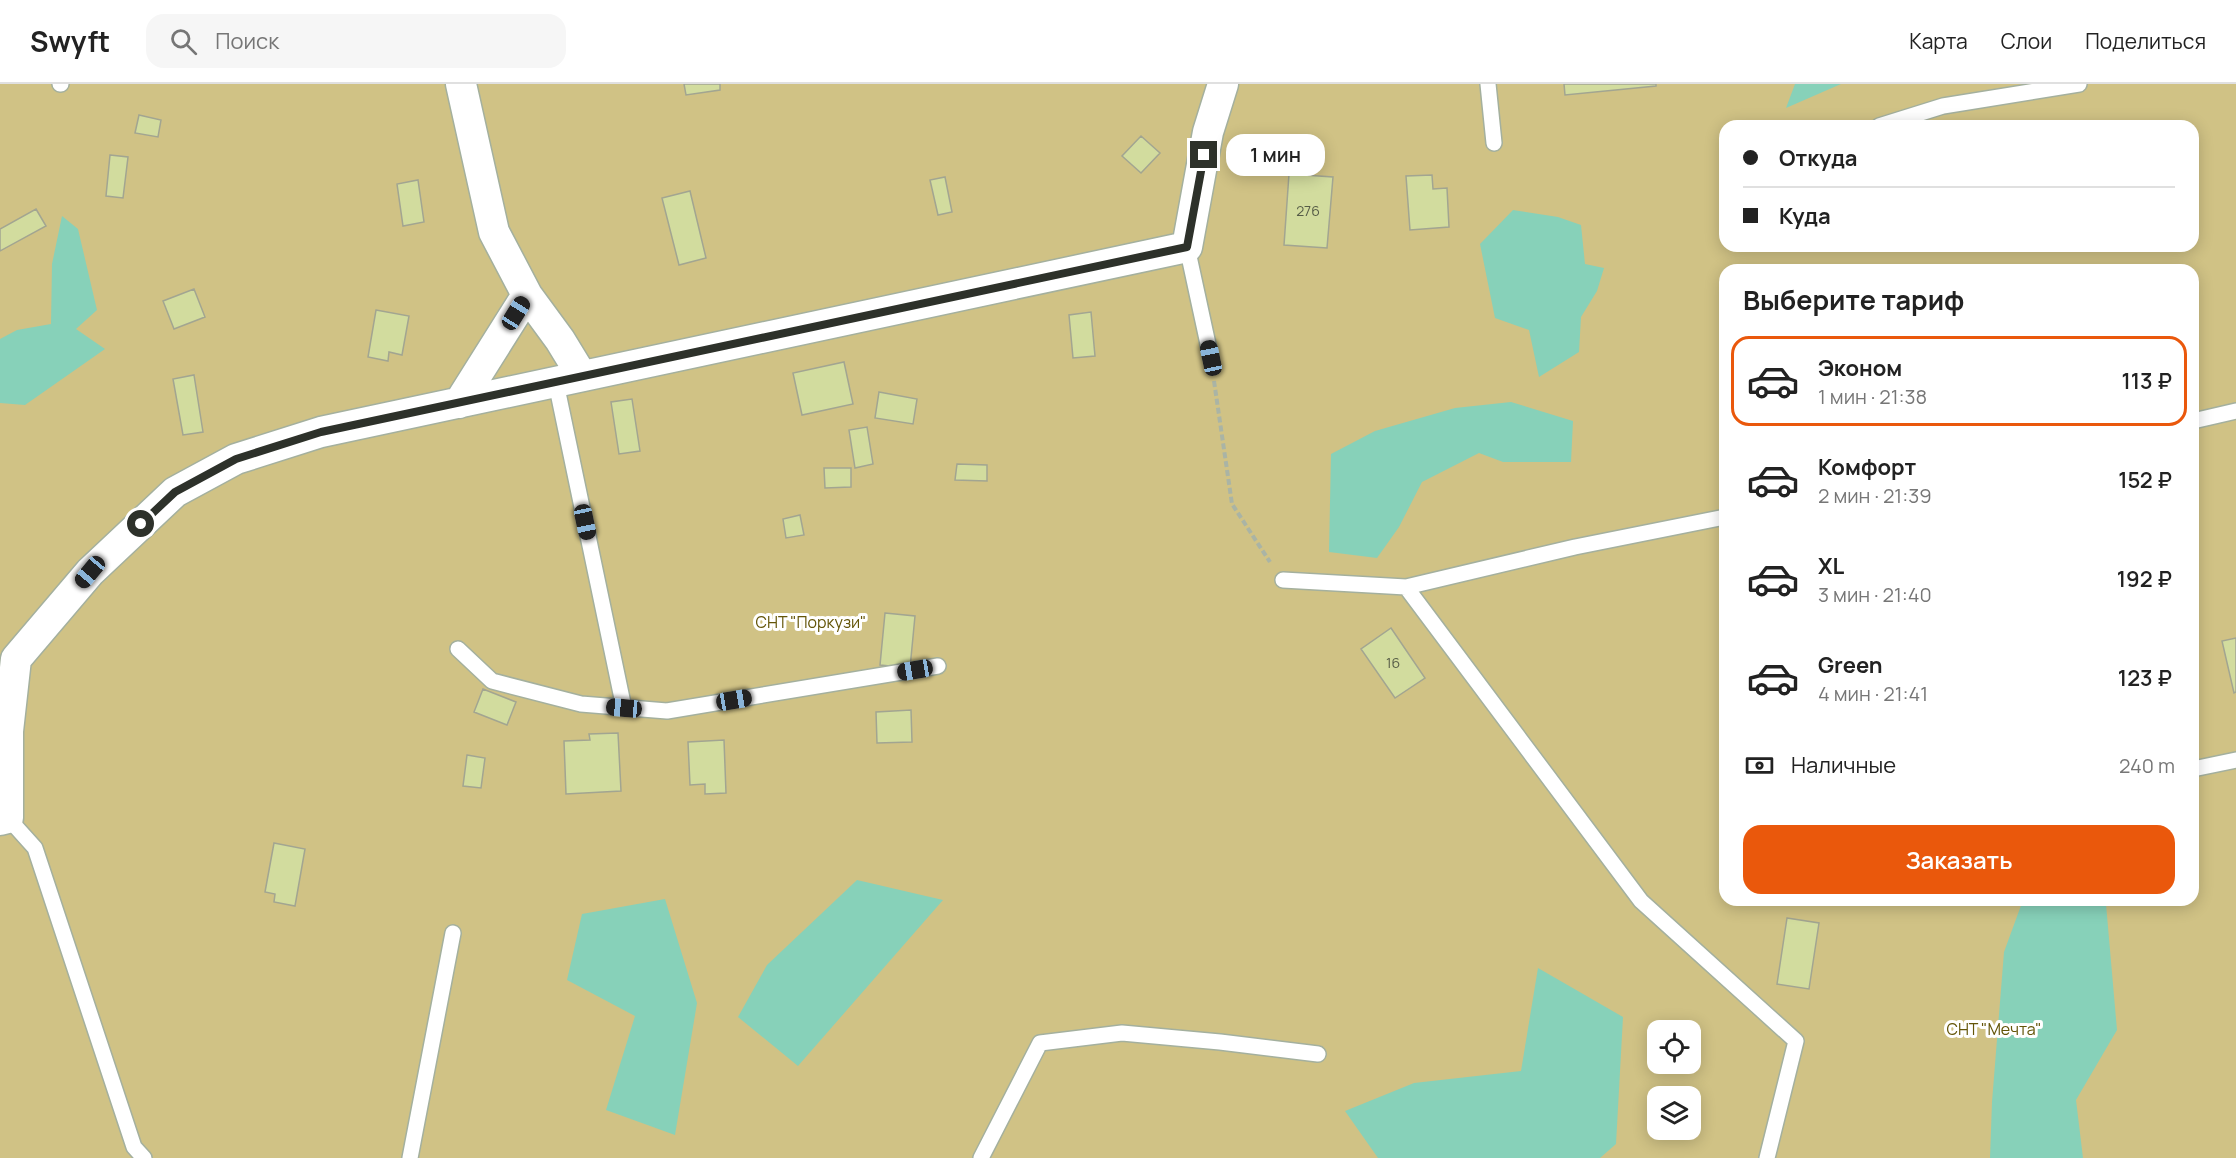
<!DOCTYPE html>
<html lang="ru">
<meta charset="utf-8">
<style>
:root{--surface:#fff;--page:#f6f6f6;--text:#222;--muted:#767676;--line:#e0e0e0;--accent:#ea580c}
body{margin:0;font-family:Manrope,sans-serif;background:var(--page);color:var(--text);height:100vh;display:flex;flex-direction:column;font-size:22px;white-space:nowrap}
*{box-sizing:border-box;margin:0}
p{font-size:20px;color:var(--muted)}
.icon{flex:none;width:33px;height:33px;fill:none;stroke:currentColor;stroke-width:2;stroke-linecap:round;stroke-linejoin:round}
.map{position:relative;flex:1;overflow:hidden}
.panel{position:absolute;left:1719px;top:180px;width:480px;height:642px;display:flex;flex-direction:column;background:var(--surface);border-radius:18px;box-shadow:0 3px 15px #0003}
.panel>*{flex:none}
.guide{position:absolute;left:1719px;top:36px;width:480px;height:132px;border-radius:18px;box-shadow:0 3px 15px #0003;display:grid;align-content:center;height:132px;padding:0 24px;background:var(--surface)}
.fabs{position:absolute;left:1647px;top:936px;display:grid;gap:12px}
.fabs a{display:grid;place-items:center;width:54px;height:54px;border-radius:12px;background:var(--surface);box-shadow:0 3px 15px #0003;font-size:30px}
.end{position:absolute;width:27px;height:27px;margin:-14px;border:8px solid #2d312a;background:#fff;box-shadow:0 0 0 3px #fff}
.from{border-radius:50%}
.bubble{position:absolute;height:42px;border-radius:18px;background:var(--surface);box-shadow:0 3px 15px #0003;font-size:20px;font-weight:600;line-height:42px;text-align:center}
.car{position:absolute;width:18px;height:36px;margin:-18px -9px;border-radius:8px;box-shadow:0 0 4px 2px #0007;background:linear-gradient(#222 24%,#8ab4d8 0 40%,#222 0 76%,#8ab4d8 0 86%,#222 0)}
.guide b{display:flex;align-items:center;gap:21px;height:57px;font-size:22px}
.guide b+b{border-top:2px solid var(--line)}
.guide i{width:15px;height:15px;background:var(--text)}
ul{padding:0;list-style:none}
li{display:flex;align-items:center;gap:18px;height:90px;margin:0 12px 9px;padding:0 12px;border:3px solid transparent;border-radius:18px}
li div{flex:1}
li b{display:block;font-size:22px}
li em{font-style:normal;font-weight:600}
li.selected{border-color:var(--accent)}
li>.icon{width:54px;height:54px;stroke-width:1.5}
h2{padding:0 24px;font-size:27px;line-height:72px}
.pay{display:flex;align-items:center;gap:15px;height:66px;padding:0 24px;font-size:22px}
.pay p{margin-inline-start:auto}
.cta{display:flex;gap:12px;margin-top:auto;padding:12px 24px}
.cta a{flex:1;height:69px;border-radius:18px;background:var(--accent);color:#fff;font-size:24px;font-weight:600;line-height:69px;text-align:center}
header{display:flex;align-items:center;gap:36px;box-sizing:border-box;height:84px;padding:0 30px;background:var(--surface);border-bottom:2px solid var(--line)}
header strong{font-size:28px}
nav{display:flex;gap:33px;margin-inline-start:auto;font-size:21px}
.search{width:420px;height:54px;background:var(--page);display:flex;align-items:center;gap:15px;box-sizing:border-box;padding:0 21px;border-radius:18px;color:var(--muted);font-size:22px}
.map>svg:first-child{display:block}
</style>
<header>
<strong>Swyft</strong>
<div class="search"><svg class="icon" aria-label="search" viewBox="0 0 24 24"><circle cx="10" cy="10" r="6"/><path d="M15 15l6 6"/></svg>Поиск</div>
<nav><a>Карта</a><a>Слои</a><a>Поделиться</a></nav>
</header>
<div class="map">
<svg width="2236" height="1074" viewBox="0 0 2236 1074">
<rect width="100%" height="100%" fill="#e7f3e0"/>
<path fill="#d0c285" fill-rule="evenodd" d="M 0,0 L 2236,0 L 2236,1074 L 0,1074 ZM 1725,42 L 2193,42 L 2193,162 L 1725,162 ZM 1725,186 L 2193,186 L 2193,816 L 1725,816 ZM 1658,946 L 1690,946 L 1690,980 L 1658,980 ZM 1658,1012 L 1690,1012 L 1690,1046 L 1658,1046 Z"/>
<path fill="#87d1b9" d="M 1795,0 L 1841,0 L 1786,24 Z
M 1513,126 L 1558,133 L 1581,141 L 1585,180 L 1604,184 L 1597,207 L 1581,233 L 1579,268 L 1539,293 L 1529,246 L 1495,234 L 1480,160 Z
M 62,132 L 78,145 L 97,226 L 76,245 L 105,265 L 25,321 L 0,319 L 0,255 L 17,246 L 51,240 L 52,180 Z
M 1511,318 L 1573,337 L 1571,378 L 1503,378 L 1479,369 L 1422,398 L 1399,443 L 1377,474 L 1329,468 L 1331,370 L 1375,347 L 1455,324 Z
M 857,796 L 943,816 L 798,982 L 738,933 L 767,881 Z
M 665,815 L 697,919 L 675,1051 L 606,1026 L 635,932 L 567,896 L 582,830 Z
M 2023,816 L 2104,816 L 2106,820 L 2117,946 L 2076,1016 L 2083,1074 L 1990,1074 L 1992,1018 L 2004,868 Z
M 1538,884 L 1623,933 L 1616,1060 L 1600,1074 L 1378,1074 L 1345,1027 L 1414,999 L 1521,987 Z"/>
<path fill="#d2dc9e" stroke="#a2a591" stroke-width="1.5" d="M 684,0 L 720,0 L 720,6 L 686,11 Z
M 1564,0 L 1656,0 L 1656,2 L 1565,11 Z
M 139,31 L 161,36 L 158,53 L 135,49 Z
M 1141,52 L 1160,69 L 1141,89 L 1122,72 Z
M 110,71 L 128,73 L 123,114 L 106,112 Z
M 1289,90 L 1333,93 L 1327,164 L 1284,161 Z
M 1432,91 L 1433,105 L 1447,104 L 1449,143 L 1410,146 L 1406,92 Z
M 945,93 L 952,128 L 938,131 L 930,96 Z
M 418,96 L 424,138 L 403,142 L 397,100 Z
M 690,107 L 706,174 L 679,181 L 662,114 Z
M 36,125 L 46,142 L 0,167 L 0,145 Z
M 194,205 L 205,233 L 174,245 L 163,217 Z
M 376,226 L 409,232 L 402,271 L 389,268 L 388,277 L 368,273 Z
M 1091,228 L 1095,272 L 1073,274 L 1069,231 Z
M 844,278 L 853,320 L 802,331 L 793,289 Z
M 194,291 L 203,348 L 183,351 L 173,295 Z
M 879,308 L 917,315 L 913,340 L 875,334 Z
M 632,315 L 640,367 L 619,370 L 611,318 Z
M 867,343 L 873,380 L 855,384 L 849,346 Z
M 957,380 L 987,381 L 987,397 L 955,396 Z
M 824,384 L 851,384 L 851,403 L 825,404 Z
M 800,431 L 804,451 L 786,454 L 783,435 Z
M 885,529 L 915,532 L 910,584 L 880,581 Z
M 1391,544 L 1425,594 L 1395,614 L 1361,565 Z
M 2236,554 L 2236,608 L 2234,609 L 2222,557 Z
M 483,605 L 516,618 L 507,641 L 474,628 Z
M 911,626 L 912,658 L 877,659 L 876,628 Z
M 618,649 L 621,707 L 566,710 L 564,657 L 590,656 L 589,650 Z
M 724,656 L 726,709 L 705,710 L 705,700 L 690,701 L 688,658 Z
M 467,671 L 485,674 L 481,704 L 463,702 Z
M 274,759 L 305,765 L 295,822 L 274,818 L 275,810 L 265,808 Z
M 1787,834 L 1819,839 L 1809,905 L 1777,900 Z"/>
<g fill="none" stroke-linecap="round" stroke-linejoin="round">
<g stroke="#a4b09e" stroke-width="18">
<path id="lane" d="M 60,0 L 61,0
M 1488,0 L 1494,59
M 1879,42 L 1943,22 L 2079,0
M 1187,163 L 1211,274
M 556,299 L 624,624
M 2193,337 L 2236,327
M 1283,496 L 1406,503 L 1575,463 L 1725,433
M 1406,503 L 1641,817 L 1796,957 L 1767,1074
M 458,565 L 492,597 L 581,620 L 667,627 L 938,582
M 2193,685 L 2236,676
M 8,734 L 35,764 L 134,1063 L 144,1074
M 410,1074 L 453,849
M 981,1074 L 1040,959 L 1122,949 L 1220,958 L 1318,970"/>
</g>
<g stroke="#a4b09e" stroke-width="33">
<path id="street" d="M 461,0 L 494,148 L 527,211 L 560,256 L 582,292
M 459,319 L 527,211
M 0,736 L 8,734 L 8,647 L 16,575 L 90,488 L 175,408 L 236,375 L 321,348 L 1187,163 L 1208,48 L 1223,0"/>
</g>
<path stroke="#aab4a5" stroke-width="4" stroke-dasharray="6 3" stroke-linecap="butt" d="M 1214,297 L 1232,420 L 1270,478"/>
<use href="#lane" stroke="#fff" stroke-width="15"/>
<use href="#street" stroke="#fff" stroke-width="30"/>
</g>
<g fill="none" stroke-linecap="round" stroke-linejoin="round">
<path stroke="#2d312a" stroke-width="8" d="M 141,440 L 175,408 L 236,375 L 321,348 L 1187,163 L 1204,71"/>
</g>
<g text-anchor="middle" stroke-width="6" stroke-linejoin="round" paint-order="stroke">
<g font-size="14" fill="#565c47">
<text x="1308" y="132">276</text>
<text x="1393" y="584">16</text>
</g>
<g font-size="16" fill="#645508" stroke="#fff">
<text x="811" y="544">СНТ "Поркузи"</text>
<text x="1994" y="951">СНТ "Мечта"</text>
</g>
</g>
</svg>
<div class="fabs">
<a><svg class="icon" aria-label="locate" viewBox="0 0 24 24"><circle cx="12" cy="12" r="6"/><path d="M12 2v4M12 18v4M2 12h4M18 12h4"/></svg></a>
<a><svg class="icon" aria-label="layers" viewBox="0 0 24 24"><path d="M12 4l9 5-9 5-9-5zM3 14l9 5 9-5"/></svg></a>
</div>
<i class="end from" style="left:141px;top:440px"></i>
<i class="end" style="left:1204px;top:71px"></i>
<div class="bubble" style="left:1226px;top:50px;width:99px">1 мин</div>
<i class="car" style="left:516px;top:229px;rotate:32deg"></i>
<i class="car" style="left:1211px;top:274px;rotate:348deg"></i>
<i class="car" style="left:585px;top:438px;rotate:168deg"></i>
<i class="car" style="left:90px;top:488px;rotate:220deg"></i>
<i class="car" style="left:915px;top:586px;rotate:260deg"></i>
<i class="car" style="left:734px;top:616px;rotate:80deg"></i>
<i class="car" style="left:624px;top:624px;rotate:275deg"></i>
<div class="guide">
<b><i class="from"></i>Откуда</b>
<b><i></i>Куда</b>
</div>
<section class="panel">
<h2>Выберите тариф</h2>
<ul>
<li class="selected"><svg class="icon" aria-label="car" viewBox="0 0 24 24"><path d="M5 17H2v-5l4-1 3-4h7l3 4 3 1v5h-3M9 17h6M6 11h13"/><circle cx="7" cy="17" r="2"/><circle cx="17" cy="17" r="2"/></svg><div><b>Эконом</b><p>1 мин · 21:38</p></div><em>113 ₽</em></li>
<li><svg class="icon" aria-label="car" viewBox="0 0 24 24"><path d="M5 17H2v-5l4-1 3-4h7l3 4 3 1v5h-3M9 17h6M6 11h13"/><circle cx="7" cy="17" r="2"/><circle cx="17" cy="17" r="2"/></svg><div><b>Комфорт</b><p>2 мин · 21:39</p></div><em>152 ₽</em></li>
<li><svg class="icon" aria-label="car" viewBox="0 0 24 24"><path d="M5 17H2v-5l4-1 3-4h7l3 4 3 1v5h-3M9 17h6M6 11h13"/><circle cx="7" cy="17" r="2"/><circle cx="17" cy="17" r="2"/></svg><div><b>XL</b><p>3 мин · 21:40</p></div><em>192 ₽</em></li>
<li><svg class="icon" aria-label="car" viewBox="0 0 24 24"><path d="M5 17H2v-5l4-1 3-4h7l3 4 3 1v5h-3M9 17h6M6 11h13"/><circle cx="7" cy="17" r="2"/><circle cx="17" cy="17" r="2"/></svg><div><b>Green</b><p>4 мин · 21:41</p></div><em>123 ₽</em></li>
</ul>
<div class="pay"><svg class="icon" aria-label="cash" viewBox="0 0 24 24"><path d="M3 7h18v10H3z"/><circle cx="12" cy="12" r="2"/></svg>Наличные<p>240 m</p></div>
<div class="cta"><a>Заказать</a></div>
</section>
</div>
